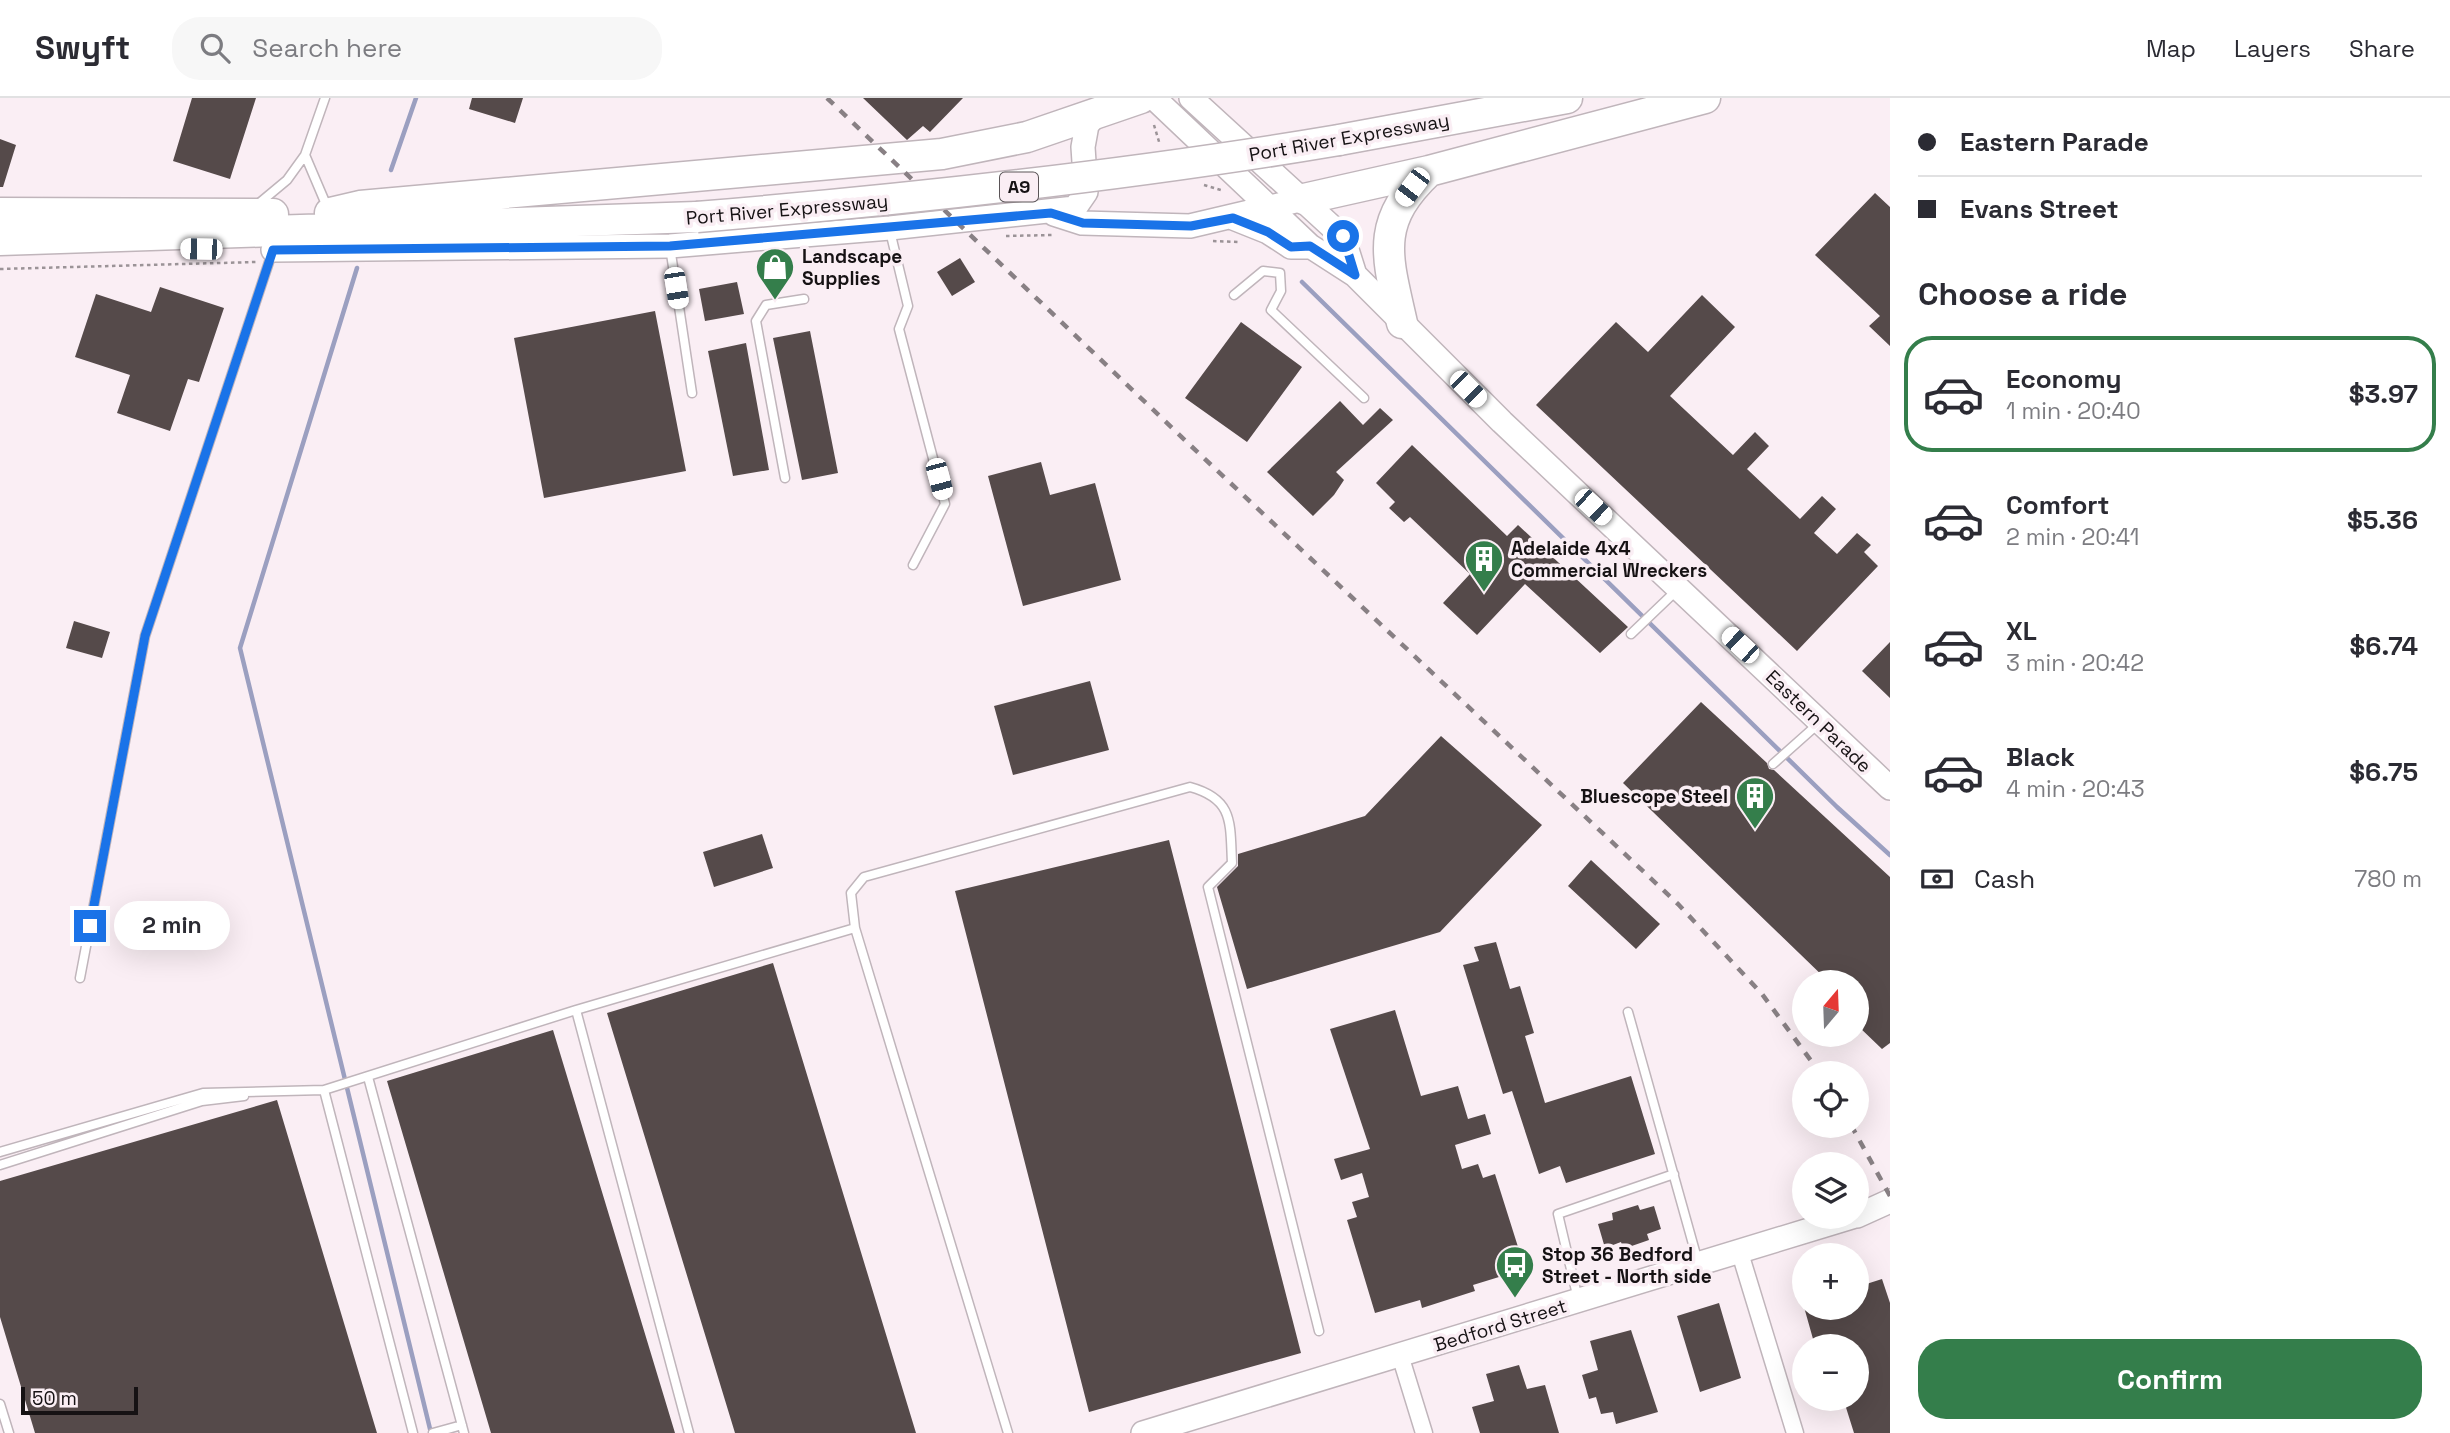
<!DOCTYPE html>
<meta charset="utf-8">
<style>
:root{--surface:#fff;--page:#f7f7f7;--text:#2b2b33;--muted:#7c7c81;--line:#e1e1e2;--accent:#347e4b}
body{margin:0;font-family:"Space Grotesk",sans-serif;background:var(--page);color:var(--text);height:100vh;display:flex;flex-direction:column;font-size:26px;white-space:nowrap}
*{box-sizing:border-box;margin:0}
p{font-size:23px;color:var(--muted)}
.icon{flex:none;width:38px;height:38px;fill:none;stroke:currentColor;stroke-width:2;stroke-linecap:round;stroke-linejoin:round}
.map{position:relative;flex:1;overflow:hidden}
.details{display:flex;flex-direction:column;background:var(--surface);width:560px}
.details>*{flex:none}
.banner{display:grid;align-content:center;height:154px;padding:0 28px;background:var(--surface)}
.needle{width:46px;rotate:19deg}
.controls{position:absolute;left:1792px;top:872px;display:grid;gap:14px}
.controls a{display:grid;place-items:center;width:77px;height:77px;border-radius:50%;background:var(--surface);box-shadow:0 7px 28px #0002;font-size:35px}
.scale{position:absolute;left:21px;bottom:18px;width:117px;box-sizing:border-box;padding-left:7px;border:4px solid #161214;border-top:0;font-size:19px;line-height:24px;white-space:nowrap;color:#161214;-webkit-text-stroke:5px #faeef4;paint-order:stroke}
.end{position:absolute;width:32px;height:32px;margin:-16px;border:9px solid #1a73e8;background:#fff;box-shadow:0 0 0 4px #fff}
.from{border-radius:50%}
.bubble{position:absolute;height:49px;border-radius:24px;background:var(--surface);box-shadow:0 7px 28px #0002;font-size:23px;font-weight:700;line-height:49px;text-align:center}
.car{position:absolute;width:21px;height:42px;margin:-21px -10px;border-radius:9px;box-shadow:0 0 5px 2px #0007;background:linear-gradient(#fff 24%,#345 0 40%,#fff 0 76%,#345 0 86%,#fff 0)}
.banner b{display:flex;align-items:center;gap:24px;height:66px;font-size:26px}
.banner b+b{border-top:2px solid var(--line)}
.banner i{width:18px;height:18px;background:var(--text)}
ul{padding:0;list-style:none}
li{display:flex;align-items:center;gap:21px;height:116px;margin:0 14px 10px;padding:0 14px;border:4px solid transparent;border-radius:28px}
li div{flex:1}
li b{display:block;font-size:26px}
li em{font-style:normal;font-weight:700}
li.current{border-color:var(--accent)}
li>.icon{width:63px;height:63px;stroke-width:1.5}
h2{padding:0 28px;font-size:32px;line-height:84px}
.pay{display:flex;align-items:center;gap:18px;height:77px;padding:0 28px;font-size:26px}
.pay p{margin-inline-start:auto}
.button{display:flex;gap:14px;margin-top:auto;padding:14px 28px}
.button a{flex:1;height:80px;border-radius:28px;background:var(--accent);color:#fff;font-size:28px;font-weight:700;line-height:80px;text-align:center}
header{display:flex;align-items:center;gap:42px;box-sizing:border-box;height:98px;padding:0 35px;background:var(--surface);border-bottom:2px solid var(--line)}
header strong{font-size:33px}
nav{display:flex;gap:38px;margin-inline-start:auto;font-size:24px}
.search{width:490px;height:63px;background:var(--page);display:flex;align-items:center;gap:18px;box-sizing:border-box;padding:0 24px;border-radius:28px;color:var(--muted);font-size:26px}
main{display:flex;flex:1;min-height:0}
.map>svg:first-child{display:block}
</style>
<header>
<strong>Swyft</strong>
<div class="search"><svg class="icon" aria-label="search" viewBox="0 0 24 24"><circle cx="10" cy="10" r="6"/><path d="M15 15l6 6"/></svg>Search here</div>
<nav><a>Map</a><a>Layers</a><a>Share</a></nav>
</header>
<main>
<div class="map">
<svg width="1890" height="1335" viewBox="0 0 1890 1335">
<rect width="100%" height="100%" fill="#faeef4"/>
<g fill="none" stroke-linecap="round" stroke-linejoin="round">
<path stroke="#9b9fc0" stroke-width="4.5" d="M 391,72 L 416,0
M 357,170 L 240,550 L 431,1335
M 1302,184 L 1837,709 L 1890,757"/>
</g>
<path fill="#554a4a" d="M 192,0 L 256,0 L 230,81 L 173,63 Z
M 472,0 L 523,0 L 515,25 L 469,11 Z
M 863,0 L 963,0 L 930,34 L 923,28 L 907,42 Z
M 0,41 L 16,47 L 3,89 L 0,89 Z
M 1875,95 L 1890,109 L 1890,248 L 1869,228 L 1880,218 L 1815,157 Z
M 960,160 L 975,184 L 952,198 L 937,174 Z
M 737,184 L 744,216 L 705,223 L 699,191 Z
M 160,189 L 224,210 L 199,284 L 188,281 L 170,333 L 117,315 L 130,277 L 75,259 L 96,196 L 151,214 Z
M 1702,197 L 1735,229 L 1670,298 L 1733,357 L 1755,334 L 1769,348 L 1747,371 L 1800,421 L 1822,398 L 1836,411 L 1814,435 L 1837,456 L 1857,435 L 1871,447 L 1864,454 L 1878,468 L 1797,553 L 1536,307 L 1616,224 L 1648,254 Z
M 655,213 L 686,373 L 544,400 L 514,240 Z
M 1241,224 L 1302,269 L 1247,344 L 1185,300 Z
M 810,233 L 838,375 L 802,382 L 773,240 Z
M 746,245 L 769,372 L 733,378 L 708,253 Z
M 1340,303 L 1363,327 L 1380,310 L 1393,322 L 1336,374 L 1344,382 L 1334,397 L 1313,418 L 1267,374 Z
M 1412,347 L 1507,438 L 1518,427 L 1628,529 L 1600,555 L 1525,486 L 1477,537 L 1443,505 L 1470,476 L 1410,419 L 1404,424 L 1389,410 L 1395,404 L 1376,385 Z
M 1041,364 L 1050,397 L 1095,385 L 1121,482 L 1023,508 L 988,378 Z
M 74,523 L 110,534 L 102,560 L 66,550 Z
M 1890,544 L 1890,600 L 1862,573 Z
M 1090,583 L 1109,652 L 1013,677 L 994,608 Z
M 1701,604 L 1767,665 L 1769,671 L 1774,672 L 1890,779 L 1890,945 L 1882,951 L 1857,927 L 1857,884 L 1829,884 L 1623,685 Z
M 1441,638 L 1542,727 L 1440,834 L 1247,891 L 1217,789 L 1238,768 L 1238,756 L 1365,718 Z
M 762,736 L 773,770 L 714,789 L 703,754 Z
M 1169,742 L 1301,1255 L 1089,1314 L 955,793 Z
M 1591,762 L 1660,826 L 1636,851 L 1568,788 Z
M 1496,844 L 1510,891 L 1520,888 L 1534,935 L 1525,938 L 1545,1005 L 1631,978 L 1655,1056 L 1566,1085 L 1560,1068 L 1539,1076 L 1512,993 L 1503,996 L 1463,867 L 1479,863 L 1474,849 Z
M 773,865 L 916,1335 L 735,1335 L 607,915 Z
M 1395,912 L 1421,998 L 1458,988 L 1468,1021 L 1485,1016 L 1491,1036 L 1455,1047 L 1462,1071 L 1478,1066 L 1483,1080 L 1495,1076 L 1525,1171 L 1473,1187 L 1475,1193 L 1422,1210 L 1420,1202 L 1375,1215 L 1347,1122 L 1357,1119 L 1352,1104 L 1369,1099 L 1362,1075 L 1341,1082 L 1334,1061 L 1370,1051 L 1330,931 Z
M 553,932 L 675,1335 L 491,1335 L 387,983 Z
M 277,1002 L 377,1335 L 35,1335 L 0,1219 L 0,1083 Z
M 1638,1107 L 1640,1112 L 1654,1108 L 1661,1131 L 1647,1136 L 1649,1142 L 1623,1151 L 1621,1144 L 1605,1150 L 1598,1126 L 1613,1122 L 1612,1115 Z
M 1882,1181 L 1890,1205 L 1890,1335 L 1854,1335 L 1843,1300 L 1857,1300 L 1857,1248 L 1815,1248 L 1804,1209 L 1857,1209 L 1857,1189 Z
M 1719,1205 L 1741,1280 L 1700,1294 L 1677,1218 Z
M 1631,1232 L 1658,1314 L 1616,1326 L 1613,1314 L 1601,1316 L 1596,1299 L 1589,1301 L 1582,1277 L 1598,1272 L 1590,1243 Z
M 1519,1267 L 1527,1291 L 1545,1287 L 1559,1335 L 1480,1335 L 1472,1309 L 1494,1303 L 1486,1276 Z"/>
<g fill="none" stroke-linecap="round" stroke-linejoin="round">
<g stroke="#c0b5bb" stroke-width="11">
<path id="lane" d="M 325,0 L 305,57 L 328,111
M 257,107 L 287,82 L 305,57
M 890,133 L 908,208 L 899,231 L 945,406 L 913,467
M 670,149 L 692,295
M 1234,197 L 1263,173 L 1280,175 L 1281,193 L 1271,212 L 1364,300
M 785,380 L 756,223 L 766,207 L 804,201
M 1631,536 L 1677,492
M 1773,666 L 1818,626
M 80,880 L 145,538 L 272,155
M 576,912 L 855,830
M 1628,914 L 1698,1164
M 368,979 L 464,1335
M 324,992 L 413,1335
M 0,1054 L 203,995 L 324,992 L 576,912 L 689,1335
M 0,1067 L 202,1003 L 244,998
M 1578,1201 L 1558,1116 L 1674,1076
M 0,1306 L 9,1335
M 433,1335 L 462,1327
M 1008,1335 L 855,830 L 851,795 L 864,779 L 1190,689 C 1234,701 1230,725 1232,765 L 1208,789 L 1319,1233"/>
</g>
<g stroke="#c0b5bb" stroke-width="19">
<path id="street" d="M 1740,1155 L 1795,1335
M 1400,1257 L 1424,1335"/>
</g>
<g stroke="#c0b5bb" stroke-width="26">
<path id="secondary" d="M 1154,0 L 1310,148 L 1355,177 L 1502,324 L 1890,690
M 1191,0 L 1343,139 L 1355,177
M 1054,116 L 1082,125 L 1190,128 L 1304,101
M 1233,120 L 1268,134 L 1291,149 L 1307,149
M 273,152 L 670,148 L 890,130 L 1075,110 L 1086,94 L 1083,49 L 1087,27 L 1102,10
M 1857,1118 L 1890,1103
M 1143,1335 L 1855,1118"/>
</g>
<g stroke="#c0b5bb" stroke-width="33">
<path id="highway" d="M 1339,42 L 1567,0
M 1304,101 L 1429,73 L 1705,0
M 0,115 L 273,116
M 330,115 L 360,108 L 942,56 L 1027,39 L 1141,0
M 0,142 L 697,119
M 1402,225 C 1387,158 1374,125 1429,73"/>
</g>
<path stroke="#9b9397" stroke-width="2.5" stroke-dasharray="3.5 3.5" stroke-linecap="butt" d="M 1154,27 L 1160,47
M 1204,87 L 1224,93
M 1006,138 L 1052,137
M 1213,143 L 1238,144
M 0,171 L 256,164"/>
<use href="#lane" stroke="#fff" stroke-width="8"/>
<use href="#street" stroke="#fff" stroke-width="16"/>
<use href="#secondary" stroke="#fff" stroke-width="23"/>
<use href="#highway" stroke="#fff" stroke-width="30"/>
<path stroke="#888084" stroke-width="4.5" stroke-dasharray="9 9" stroke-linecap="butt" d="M 827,0 L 1190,347 L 1678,806 L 1762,896 L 1820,975
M 1851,1027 L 1890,1098"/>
<g stroke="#c0b5bb" stroke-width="33" stroke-linecap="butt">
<path id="highway-bridge" d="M 697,119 C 912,101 1126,78 1339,42"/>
</g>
<use href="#highway-bridge" stroke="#fff" stroke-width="30"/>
</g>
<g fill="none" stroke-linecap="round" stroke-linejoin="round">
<path stroke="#1a73e8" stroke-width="9" d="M 90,828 L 145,538 L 273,152 L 670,148 L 1051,115 L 1083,125 L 1191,128 L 1233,120 L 1268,134 L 1291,149 L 1310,148 L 1355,177 L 1343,138"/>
</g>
<defs>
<g id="shop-pin" transform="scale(2.0125)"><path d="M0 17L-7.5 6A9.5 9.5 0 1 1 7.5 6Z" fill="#347e4b" stroke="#faeef4"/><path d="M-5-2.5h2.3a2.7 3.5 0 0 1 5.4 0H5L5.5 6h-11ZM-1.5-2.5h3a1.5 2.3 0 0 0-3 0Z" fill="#fff"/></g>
<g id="building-pin" transform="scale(2.0125)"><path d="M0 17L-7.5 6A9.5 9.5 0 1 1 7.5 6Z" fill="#347e4b" stroke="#faeef4"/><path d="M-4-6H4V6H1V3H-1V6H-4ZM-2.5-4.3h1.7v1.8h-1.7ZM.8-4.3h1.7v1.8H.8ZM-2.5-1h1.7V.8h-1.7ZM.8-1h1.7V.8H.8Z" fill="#fff"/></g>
<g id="bus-pin" transform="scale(2.0125)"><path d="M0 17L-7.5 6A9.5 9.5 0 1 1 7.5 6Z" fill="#347e4b" stroke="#faeef4"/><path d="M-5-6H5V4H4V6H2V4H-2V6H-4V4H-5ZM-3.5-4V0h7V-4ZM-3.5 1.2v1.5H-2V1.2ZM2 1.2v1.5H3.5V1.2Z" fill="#fff"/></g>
</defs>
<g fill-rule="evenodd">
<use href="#shop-pin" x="775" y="169"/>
<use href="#building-pin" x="1484" y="461"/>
<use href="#building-pin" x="1755" y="698"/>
<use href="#bus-pin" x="1515" y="1167"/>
</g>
<g text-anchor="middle" stroke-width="7" stroke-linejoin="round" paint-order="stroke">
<rect fill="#faeef4" stroke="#5a5457" stroke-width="2" x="1000" y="74.5" width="38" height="29" rx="5"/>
<g font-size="18" font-weight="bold" fill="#161214">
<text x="1019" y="95">A9</text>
</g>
<g font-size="19" fill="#161214" stroke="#faeef4">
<text transform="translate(1349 39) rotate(-10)" y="7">Port River Expressway</text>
<text transform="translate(787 111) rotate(-5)" y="7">Port River Expressway</text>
<text transform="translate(1819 623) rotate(44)" y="7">Eastern Parade</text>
<text transform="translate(1500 1227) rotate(-17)" y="7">Bedford Street</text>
</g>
<g font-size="19" font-weight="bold" fill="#161214" stroke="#faeef4" text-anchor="start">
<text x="802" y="165">Landscape<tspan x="802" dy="22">Supplies</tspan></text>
<text x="1511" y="457">Adelaide 4x4<tspan x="1511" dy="22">Commercial Wreckers</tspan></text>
<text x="1728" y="705" text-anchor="end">Bluescope Steel</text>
<text x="1542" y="1163">Stop 36 Bedford<tspan x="1542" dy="22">Street - North side</tspan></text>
</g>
</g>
</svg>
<div class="controls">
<a><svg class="needle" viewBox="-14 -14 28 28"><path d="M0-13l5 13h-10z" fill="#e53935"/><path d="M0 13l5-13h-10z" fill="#7c7c81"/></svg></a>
<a><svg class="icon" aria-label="locate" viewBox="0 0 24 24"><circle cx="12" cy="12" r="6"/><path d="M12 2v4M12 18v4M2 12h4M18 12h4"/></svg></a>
<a><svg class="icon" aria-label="layers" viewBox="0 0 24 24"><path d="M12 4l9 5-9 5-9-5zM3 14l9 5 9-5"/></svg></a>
<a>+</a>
<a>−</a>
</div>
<div class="scale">50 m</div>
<i class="end from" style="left:1343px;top:138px"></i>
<i class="end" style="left:90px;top:828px"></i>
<div class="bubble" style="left:114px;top:803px;width:116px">2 min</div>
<i class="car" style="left:1412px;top:89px;rotate:217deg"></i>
<i class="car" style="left:201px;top:151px;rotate:271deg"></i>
<i class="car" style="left:676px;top:190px;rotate:171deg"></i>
<i class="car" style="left:1468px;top:291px;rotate:135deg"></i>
<i class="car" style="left:939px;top:381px;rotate:165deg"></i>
<i class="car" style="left:1593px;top:409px;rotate:133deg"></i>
<i class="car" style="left:1740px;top:547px;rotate:313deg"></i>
</div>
<section class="details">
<div class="banner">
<b><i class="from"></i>Eastern Parade</b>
<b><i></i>Evans Street</b>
</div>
<h2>Choose a ride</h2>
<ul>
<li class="current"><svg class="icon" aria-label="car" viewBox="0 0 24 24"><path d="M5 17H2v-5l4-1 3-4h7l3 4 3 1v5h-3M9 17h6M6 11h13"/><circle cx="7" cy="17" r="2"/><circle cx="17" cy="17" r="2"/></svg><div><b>Economy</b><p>1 min · 20:40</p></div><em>$3.97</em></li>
<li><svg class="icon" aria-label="car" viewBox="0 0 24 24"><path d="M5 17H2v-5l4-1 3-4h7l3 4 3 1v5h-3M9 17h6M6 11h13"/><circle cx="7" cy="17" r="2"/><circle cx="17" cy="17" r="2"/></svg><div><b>Comfort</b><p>2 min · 20:41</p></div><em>$5.36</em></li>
<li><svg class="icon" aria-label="car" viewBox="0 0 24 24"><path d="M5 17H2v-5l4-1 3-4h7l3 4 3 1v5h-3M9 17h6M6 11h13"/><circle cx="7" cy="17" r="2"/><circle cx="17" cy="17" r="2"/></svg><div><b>XL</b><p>3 min · 20:42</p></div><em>$6.74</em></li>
<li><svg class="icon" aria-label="car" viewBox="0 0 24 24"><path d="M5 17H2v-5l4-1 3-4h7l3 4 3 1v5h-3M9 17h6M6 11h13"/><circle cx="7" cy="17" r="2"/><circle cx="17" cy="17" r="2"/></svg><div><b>Black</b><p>4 min · 20:43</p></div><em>$6.75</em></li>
</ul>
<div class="pay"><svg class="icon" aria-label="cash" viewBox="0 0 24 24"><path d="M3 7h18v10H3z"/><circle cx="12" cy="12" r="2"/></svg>Cash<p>780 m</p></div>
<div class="button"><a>Confirm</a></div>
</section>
</main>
